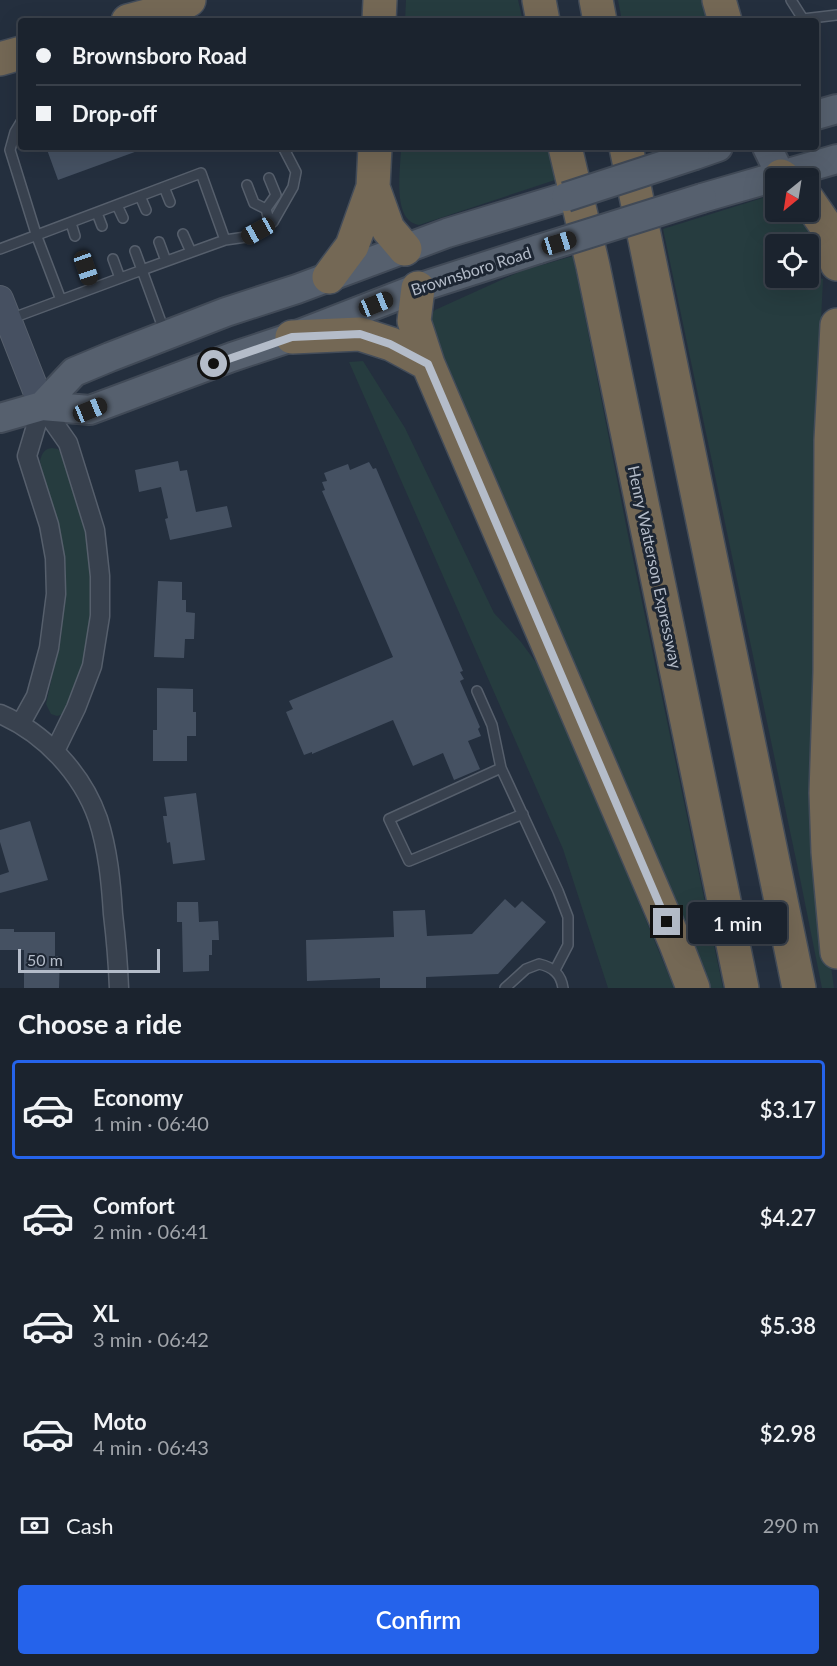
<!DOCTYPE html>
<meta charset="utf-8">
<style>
:root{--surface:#1b232e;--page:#242b36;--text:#f1f3f6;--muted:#a0a4aa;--line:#39404a;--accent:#2563eb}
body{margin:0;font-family:Lato,sans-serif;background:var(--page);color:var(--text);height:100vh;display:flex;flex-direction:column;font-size:22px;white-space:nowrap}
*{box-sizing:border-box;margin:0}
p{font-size:20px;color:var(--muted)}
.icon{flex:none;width:33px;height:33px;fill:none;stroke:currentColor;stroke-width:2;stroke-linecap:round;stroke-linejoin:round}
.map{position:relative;height:988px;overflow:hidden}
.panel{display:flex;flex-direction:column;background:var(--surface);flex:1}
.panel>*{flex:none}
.banner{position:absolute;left:18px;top:18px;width:801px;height:132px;border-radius:6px;box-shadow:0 6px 24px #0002,0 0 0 2px var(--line);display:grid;align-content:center;height:132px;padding:0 18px;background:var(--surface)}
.needle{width:39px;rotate:210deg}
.tools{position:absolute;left:765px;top:168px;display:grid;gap:12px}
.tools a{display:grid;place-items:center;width:54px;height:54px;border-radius:6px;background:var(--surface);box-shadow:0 6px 24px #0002,0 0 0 2px var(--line);font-size:30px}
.scale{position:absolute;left:18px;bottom:15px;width:142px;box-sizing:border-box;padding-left:6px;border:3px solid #b4bcc9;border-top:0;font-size:16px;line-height:21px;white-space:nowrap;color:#b4bcc9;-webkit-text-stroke:4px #1d2633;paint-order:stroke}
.end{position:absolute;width:27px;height:27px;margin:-14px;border:8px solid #b4bcc9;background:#111;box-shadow:0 0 0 3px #111}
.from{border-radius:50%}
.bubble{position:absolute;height:42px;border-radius:6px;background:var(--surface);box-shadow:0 6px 24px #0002,0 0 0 2px var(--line);font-size:20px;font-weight:600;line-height:42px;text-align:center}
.car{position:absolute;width:18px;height:36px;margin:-18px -9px;border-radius:8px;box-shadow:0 0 4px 2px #0007;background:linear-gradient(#222 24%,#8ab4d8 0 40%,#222 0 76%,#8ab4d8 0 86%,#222 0)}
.banner b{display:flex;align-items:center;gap:21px;height:57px;font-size:22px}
.banner b+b{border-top:2px solid var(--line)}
.banner i{width:15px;height:15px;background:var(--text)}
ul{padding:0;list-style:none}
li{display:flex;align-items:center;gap:18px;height:99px;margin:0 12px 9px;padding:0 6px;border:3px solid transparent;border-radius:6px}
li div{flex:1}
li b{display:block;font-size:22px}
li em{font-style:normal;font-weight:600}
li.on{border-color:var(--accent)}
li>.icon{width:54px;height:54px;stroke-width:1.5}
h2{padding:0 18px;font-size:27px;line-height:72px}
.pay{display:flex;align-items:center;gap:15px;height:66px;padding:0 18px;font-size:22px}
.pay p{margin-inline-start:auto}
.cta{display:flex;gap:12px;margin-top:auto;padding:12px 18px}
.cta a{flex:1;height:69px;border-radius:6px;background:var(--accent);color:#fff;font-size:24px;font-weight:600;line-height:69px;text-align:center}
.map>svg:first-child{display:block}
</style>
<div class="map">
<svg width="837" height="988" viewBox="0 0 837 988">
<rect width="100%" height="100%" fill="#242f3e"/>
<path fill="#263c3f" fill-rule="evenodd" d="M 406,0 L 518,0 L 523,21 L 405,21 Z
M 618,0 L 704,0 L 710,21 L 622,21 Z
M 401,147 L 548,147 L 555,180 L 419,225 C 391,221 401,168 401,147 Z
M 775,194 L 776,212 L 800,212 L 815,236 L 822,269 L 820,269 L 820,278 L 823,279 L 817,404 L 830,959 L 834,988 L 822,988 L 802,888 L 663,229 ZM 776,244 L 808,244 L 808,278 L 776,278 Z
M 573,256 L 628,535 L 723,988 L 705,988 L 426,320 L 435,310 L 521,271 Z
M 363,361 L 405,428 L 494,613 L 521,642 L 545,675 L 674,988 L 608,988 L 563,849 L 349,362 Z
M 52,448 L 58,449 L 62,454 C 68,470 75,485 80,502 C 94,550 97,609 85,658 C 80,677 72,695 64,714 L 57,716 L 51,714 L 46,704 L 61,637 L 64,603 L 63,565 L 59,538 L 40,461 C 42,453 44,449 52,448 Z"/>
<path fill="#455162" d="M 46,147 L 143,147 L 143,149 L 58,180 Z
M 178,461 L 180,471 L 187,470 L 196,512 L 227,506 L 232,527 L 170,540 L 165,519 L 168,518 L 161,487 L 139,492 L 135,470 Z
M 369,462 L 373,469 L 376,468 L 463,671 L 460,672 L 464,679 L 460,681 L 480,727 L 478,729 L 481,736 L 468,741 L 480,769 L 454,780 L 443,753 L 413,766 L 393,720 L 312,754 L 312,752 L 304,755 L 286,712 L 293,709 L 289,701 L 393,657 L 322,491 L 325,490 L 322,482 L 327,481 L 324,473 L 348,464 L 350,470 Z
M 158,581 L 182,582 L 182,600 L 186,600 L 186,612 L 195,613 L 194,639 L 185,639 L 184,658 L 154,657 Z
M 157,688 L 193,689 L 193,712 L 196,712 L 196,736 L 187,736 L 187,761 L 153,761 L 153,730 L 157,730 Z
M 196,793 L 205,860 L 173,864 L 170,842 L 167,843 L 163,816 L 167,816 L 164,797 Z
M 30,821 L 48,880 L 0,893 L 0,875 L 9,872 L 0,842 L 0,830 Z
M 505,899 L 515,908 L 522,901 L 546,922 L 498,974 L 426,977 L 426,988 L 380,988 L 380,978 L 307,981 L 306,940 L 394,937 L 393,911 L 425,910 L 427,936 L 472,934 Z
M 177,902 L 198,902 L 199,922 L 218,921 L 219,940 L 212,940 L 212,955 L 209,955 L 209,971 L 183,972 L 182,922 L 177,922 Z
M 0,929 L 14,929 L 14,932 L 55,932 L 55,956 L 60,956 L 59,988 L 24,988 L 24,950 L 0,950 Z"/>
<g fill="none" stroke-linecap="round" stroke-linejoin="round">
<g stroke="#565f6c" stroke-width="12">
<path id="lane" d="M 791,0 L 803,19 L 837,15
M 21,122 L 15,132 L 10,150 L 37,237 L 61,300
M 269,178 L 276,195 L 266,209 L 270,224
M 247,185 L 254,203 L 266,209
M 164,187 L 170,202
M 140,196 L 146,210
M 117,205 L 123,218
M 97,213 L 102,226
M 71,223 L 75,236
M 183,234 L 191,252
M 225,240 L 246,237 L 273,222 L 293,187 L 296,172 L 283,147
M 159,242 L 166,261
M 0,249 L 201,173 L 225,240 L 142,270 L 165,333
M 113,259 L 120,278
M 86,269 L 93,288
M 10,319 L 142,270 L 135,251
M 477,691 L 492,725 L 501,768 L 558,891 L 568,917 L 568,945 L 555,970
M 501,768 L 389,819 L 409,861 L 523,814
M 505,988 L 526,969 L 539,964 C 553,967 561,974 563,988"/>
</g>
<g stroke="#565f6c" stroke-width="21">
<path id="street" d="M 42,406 L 68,443 L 95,530 L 100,576 L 100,616 L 92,666 L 76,708 L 55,751
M 0,714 C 44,733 82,773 98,819 C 108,850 111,882 113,914 C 116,939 118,963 119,988
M 21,723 L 36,696 L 49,648 L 56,594 L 55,558 L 49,525 L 27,456 L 42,406"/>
</g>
<g stroke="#565f6c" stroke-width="28">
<path id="secondary" d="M 0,299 L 42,406"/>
</g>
<g stroke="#414a57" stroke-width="32">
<path id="primary" d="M 816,115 L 837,109
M 767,147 L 781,176
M 695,155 L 718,147
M 702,198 L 837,159
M 42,406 L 74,372 L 110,357 L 226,312 L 297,289 L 447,233 L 566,197
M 0,418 L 42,406 L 90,410 L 232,357 L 292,337 L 418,288 L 539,249"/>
</g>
<g stroke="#434c59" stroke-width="36">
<path id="highway" d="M 539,0 L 543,21
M 596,0 L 600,21
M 719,0 L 725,21
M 128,21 L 173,9 L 189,0
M 379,21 L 380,0
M 0,59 L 21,53
M 565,147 L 593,266 L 742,988
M 626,147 L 799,988
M 781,176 L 784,178
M 373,187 L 388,229 L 405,249
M 808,200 L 826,226 L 837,264
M 329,277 L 352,246 L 373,187 L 375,147
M 418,288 L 414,321 L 428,364 L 676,944 L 693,988
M 837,325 L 831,440 L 830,672 L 826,793 L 828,852 L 837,952
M 292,337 L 360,334 L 391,344 L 428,364"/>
</g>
<use href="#lane" stroke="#38414e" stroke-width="9"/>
<use href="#street" stroke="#38414e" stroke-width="18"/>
<use href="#secondary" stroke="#465061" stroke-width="26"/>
<use href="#primary" stroke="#56606e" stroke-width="28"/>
<use href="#highway" stroke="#746855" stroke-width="33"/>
<g stroke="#414a57" stroke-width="32" stroke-linecap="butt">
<path id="primary-bridge" d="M 566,197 L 695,155
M 539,249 L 702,198"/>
</g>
<use href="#primary-bridge" stroke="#56606e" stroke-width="28"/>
</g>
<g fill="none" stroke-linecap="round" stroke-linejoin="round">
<path stroke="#b4bcc9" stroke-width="8" d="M 214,364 L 292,337 L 360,334 L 390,344 L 428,364 L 667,922"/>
</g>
<g text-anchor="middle" stroke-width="6" stroke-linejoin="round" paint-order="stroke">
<g font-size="16" fill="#b4bcc9" stroke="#1d2633">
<text transform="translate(471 271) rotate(-18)" y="6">Brownsboro Road</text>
<text transform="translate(655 567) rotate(78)" y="6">Henry Watterson Expressway</text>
</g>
</g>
</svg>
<div class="tools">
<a><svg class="needle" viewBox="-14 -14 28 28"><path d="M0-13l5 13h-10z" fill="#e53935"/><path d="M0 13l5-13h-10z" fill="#a0a4aa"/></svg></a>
<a><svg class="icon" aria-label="locate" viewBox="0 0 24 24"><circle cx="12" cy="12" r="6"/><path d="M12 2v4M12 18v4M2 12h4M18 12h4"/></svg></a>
</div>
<div class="scale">50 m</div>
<i class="end from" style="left:214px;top:364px"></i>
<i class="end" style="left:667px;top:922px"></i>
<div class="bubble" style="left:688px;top:902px;width:99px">1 min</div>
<i class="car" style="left:258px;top:231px;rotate:241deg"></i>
<i class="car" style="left:559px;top:243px;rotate:73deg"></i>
<i class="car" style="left:86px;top:268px;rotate:161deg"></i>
<i class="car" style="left:376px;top:304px;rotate:68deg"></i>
<i class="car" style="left:90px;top:410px;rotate:68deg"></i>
<div class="banner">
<b><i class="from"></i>Brownsboro Road</b>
<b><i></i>Drop-off</b>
</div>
</div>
<section class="panel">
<h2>Choose a ride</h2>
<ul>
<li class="on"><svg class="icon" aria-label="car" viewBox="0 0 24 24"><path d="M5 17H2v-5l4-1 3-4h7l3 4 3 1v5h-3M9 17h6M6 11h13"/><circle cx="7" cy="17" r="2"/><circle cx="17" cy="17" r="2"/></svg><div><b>Economy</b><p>1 min · 06:40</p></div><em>$3.17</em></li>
<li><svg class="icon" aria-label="car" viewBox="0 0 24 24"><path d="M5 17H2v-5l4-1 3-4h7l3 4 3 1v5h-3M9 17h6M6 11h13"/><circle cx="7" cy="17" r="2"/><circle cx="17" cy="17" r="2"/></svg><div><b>Comfort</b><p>2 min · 06:41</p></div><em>$4.27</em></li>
<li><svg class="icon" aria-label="car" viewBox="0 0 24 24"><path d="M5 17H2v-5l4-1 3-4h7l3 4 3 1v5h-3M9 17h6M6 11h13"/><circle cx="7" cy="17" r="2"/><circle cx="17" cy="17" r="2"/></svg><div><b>XL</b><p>3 min · 06:42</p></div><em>$5.38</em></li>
<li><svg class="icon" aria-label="car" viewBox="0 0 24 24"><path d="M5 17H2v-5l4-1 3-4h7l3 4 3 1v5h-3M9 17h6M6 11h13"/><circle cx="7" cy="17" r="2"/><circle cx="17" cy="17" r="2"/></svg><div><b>Moto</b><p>4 min · 06:43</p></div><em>$2.98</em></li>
</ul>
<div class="pay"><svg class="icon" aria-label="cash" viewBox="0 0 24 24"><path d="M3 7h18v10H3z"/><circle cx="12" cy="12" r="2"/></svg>Cash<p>290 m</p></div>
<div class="cta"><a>Confirm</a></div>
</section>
